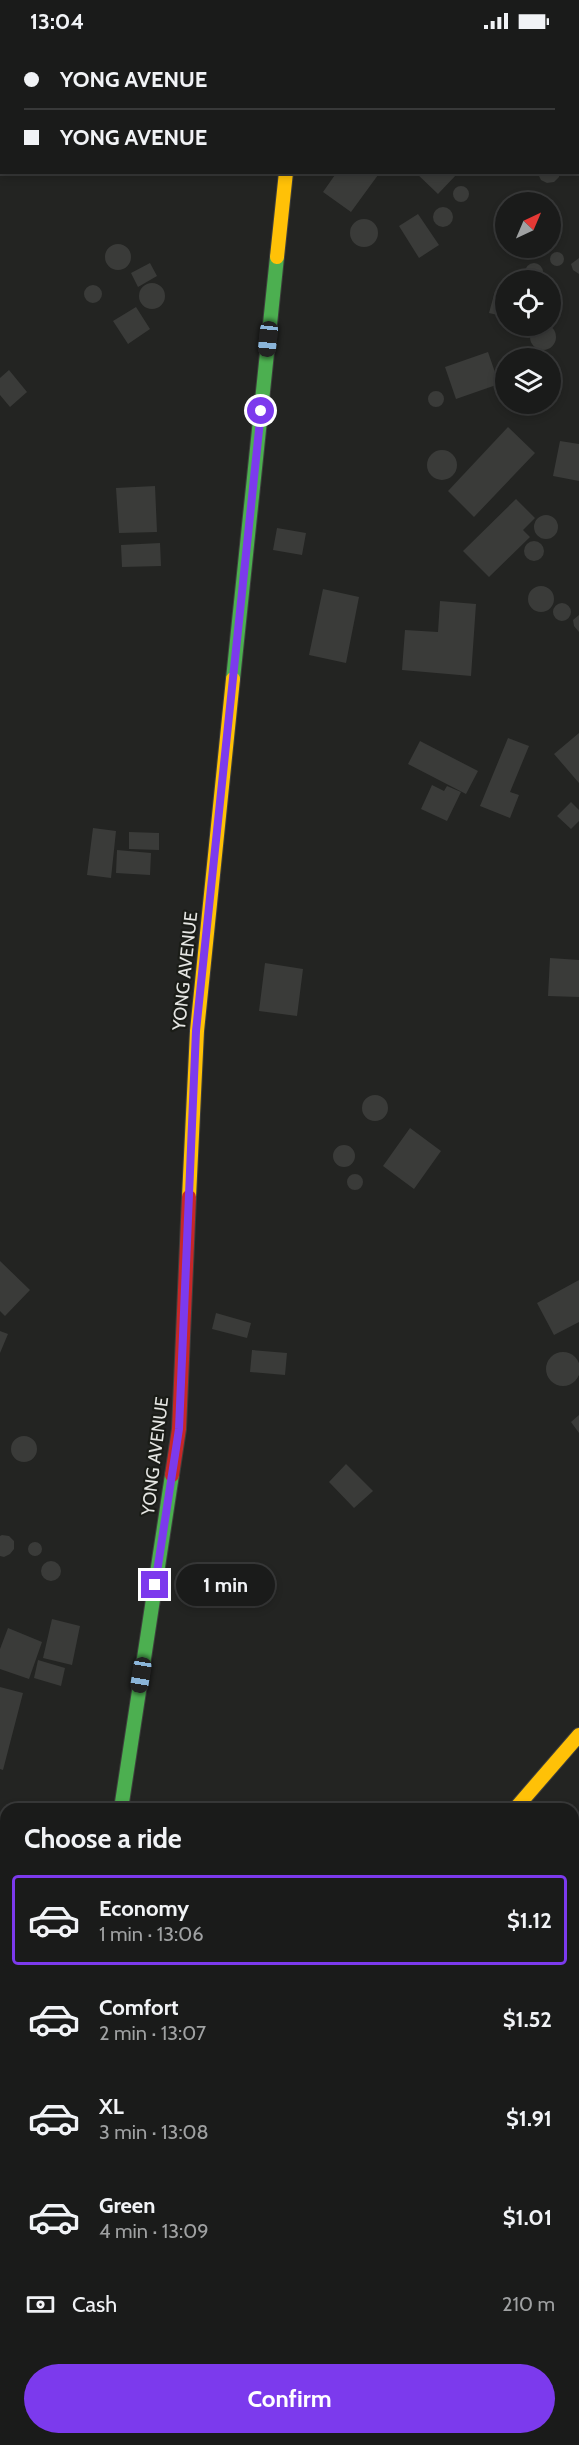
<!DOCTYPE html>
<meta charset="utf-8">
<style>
:root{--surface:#1a1b1a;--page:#232423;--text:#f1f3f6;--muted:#9fa1a2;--line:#383939;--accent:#7c3aed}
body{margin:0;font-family:Cabin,sans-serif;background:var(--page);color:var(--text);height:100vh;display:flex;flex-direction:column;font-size:22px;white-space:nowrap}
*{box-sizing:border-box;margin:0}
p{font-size:20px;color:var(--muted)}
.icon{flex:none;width:33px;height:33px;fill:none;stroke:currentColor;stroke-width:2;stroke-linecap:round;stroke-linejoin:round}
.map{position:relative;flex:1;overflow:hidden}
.drawer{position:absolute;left:0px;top:1761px;width:579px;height:642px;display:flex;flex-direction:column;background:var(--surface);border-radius:18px 18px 0 0;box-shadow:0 3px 9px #0003,0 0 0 2px var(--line)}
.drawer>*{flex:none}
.hud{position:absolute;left:0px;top:0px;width:579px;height:132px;box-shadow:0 3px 9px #0003,0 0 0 2px var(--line);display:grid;align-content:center;height:132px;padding:0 24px;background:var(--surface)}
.needle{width:39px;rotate:44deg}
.tools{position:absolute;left:495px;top:150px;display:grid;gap:12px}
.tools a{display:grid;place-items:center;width:66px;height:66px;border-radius:50%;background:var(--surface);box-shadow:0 3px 9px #0003,0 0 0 2px var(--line);font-size:30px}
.end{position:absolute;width:27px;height:27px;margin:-14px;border:8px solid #7c3aed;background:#fff;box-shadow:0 0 0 3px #fff}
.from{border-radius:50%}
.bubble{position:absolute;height:42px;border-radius:21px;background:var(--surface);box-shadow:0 3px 9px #0003,0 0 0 2px var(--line);font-size:20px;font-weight:700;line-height:42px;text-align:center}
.car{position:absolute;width:18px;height:36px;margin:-18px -9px;border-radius:8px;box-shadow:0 0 4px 2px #0007;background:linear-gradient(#222 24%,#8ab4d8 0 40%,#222 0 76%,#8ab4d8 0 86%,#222 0)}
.hud b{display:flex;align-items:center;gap:21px;height:57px;font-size:22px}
.hud b+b{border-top:2px solid var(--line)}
.hud i{width:15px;height:15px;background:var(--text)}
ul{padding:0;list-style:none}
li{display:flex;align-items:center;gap:18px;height:90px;margin:0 12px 9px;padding:0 12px;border:3px solid transparent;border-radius:6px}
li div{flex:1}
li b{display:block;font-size:22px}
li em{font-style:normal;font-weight:700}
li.on{border-color:var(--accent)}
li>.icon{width:54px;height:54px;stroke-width:1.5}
h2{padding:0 24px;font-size:27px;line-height:72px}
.pay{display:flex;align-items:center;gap:15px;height:66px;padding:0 24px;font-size:22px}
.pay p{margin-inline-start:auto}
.action{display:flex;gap:12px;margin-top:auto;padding:12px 24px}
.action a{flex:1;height:69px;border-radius:36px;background:var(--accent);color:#fff;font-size:24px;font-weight:700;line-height:69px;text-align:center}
.status{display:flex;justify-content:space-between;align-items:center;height:42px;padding:0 30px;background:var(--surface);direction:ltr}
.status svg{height:16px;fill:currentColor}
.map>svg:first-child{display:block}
</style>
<div class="status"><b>13:04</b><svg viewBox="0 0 49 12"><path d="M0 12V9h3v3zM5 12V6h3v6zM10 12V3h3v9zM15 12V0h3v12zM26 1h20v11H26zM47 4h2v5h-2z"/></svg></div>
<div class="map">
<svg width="579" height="2403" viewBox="0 0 579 2403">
<rect width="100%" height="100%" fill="#232422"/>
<path fill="#3a3b39" d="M 337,130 L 375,130 L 378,133 L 351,170 L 323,150 Z
M 415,130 L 455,130 L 457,132 L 438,152 Z
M 537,130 L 559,130 L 559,135 L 554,140 L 547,141 L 541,138 Z
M453 152a8 8 0 1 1 16 0a8 8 0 1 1-16 0Z
M433 175a10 10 0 1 1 20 0a10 10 0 1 1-20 0Z
M 418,172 L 439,203 L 419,216 L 399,184 Z
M350 191a14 14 0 1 1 28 0a14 14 0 1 1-28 0Z
M105 215a13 13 0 1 1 26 0a13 13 0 1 1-26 0Z
M550 217a7 7 0 1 1 14 0a7 7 0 1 1-14 0Z
M 579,216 L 579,232 L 573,228 L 571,222 Z
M 150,221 L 157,234 L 138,245 L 131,231 Z
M525 230a9 9 0 1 1 18 0a9 9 0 1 1-18 0Z
M139 254a13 13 0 1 1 26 0a13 13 0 1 1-26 0Z
M84 252a9 9 0 1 1 18 0a9 9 0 1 1-18 0Z
M 495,249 L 506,252 L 506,275 L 489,271 Z
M 136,265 L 150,287 L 128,302 L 113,279 Z
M530 295a13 13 0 1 1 26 0a13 13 0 1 1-26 0Z
M 488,310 L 499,342 L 456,357 L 445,325 Z
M 9,328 L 27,350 L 10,365 L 0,353 L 0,336 Z
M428 357a8 8 0 1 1 16 0a8 8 0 1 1-16 0Z
M 508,385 L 535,411 L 474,475 L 448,449 Z
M 560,399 L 579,402 L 579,439 L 553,434 Z
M427 423a15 15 0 1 1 30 0a15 15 0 1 1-30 0Z
M 155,444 L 157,490 L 119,491 L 116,446 Z
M 516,457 L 535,476 L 523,488 L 530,495 L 489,535 L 463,509 Z
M534 485a12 12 0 1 1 24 0a12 12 0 1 1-24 0Z
M 277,486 L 306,491 L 302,513 L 273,508 Z
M524 509a10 10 0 1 1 20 0a10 10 0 1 1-20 0Z
M 160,501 L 161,524 L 122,525 L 121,503 Z
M528 557a13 13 0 1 1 26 0a13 13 0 1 1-26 0Z
M 323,547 L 359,555 L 346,621 L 309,613 Z
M 440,559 L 476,562 L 471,634 L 402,628 L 405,588 L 438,590 Z
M553 570a9 9 0 1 1 18 0a9 9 0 1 1-18 0Z
M 579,573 L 579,590 L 574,584 L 573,578 Z
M 579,691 L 579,741 L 554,712 Z
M 508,696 L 529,704 L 510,750 L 519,753 L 510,776 L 480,764 Z
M 420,699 L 478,729 L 466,752 L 408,722 Z
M 432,743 L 444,749 L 447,744 L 461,750 L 447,779 L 421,767 Z
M 571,760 L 579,768 L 579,779 L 571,787 L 557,774 Z
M 93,786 L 116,789 L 111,836 L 87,833 Z
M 129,790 L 159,791 L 159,808 L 129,807 Z
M 117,808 L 151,811 L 150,833 L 116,831 Z
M 550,916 L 579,918 L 579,955 L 548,954 Z
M 265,921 L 303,927 L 297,974 L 259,969 Z
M362 1066a13 13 0 1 1 26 0a13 13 0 1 1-26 0Z
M 410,1086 L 441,1109 L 414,1147 L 383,1124 Z
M333 1114a11 11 0 1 1 22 0a11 11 0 1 1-22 0Z
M347 1140a8 8 0 1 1 16 0a8 8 0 1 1-16 0Z
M 0,1219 L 30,1248 L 5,1274 L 0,1269 Z
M 579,1238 L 579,1280 L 554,1293 L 537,1261 Z
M 216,1271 L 251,1281 L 247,1296 L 212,1287 Z
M 0,1289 L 8,1292 L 0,1311 Z
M 252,1308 L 287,1311 L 285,1333 L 250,1330 Z
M546 1327a17 17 0 1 1 34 0a17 17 0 1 1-34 0Z
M 579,1373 L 579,1391 L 571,1380 Z
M11 1407a13 13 0 1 1 26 0a13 13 0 1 1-26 0Z
M 346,1422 L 373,1449 L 354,1466 L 329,1440 Z
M 2,1493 L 9,1494 L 14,1499 L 14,1507 L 10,1512 L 4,1515 L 0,1514 L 0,1494 Z
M28 1507a7 7 0 1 1 14 0a7 7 0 1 1-14 0Z
M41 1529a10 10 0 1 1 20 0a10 10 0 1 1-20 0Z
M 52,1577 L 80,1584 L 72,1623 L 43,1616 Z
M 8,1586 L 42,1600 L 29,1637 L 0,1627 L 0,1607 Z
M 38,1618 L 65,1626 L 61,1644 L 34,1636 Z
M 0,1645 L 23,1651 L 3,1728 L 0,1727 Z"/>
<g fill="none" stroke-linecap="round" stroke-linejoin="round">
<g stroke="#3e3f3d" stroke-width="16">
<path id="fast" d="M 299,0 L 299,2
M 233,637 L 277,215
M 121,1767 L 172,1433
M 0,2172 L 6,2153"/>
</g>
<g stroke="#3e3f3d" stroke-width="16">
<path id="slow" d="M 277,215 L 286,130
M 189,1155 L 197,989 L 233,637
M 515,1767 L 579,1693"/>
</g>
<g stroke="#3e3f3d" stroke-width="16">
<path id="jam" d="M 172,1433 L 179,1387 L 189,1155"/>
</g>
<use href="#fast" stroke="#4caf50" stroke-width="14"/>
<use href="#slow" stroke="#ffc107" stroke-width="14"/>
<use href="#jam" stroke="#c62828" stroke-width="14"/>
</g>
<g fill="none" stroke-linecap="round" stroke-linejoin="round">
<path stroke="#7c3aed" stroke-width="8" d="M 155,1543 L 179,1387 L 196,989 L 261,369"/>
</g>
<g text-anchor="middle" stroke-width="4.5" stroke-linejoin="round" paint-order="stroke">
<g font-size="18" fill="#e5e6e3" stroke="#1a1c17">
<text transform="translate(185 929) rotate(-84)" y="6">YONG AVENUE</text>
<text transform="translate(155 1414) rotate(-83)" y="6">YONG AVENUE</text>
</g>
</g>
</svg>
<div class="tools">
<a><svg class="needle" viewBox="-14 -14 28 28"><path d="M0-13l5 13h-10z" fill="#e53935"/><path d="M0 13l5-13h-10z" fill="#9fa1a2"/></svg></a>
<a><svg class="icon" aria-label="locate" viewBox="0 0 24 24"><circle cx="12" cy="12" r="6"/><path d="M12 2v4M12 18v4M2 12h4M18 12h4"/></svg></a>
<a><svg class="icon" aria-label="layers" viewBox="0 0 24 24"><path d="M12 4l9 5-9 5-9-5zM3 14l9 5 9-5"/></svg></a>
</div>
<i class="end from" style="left:261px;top:369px"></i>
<i class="end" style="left:155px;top:1543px"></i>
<div class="bubble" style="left:176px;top:1522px;width:99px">1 min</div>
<i class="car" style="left:268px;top:297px;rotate:186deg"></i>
<i class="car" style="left:141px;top:1633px;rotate:189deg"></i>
<div class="hud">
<b><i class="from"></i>YONG AVENUE</b>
<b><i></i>YONG AVENUE</b>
</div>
<section class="drawer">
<h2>Choose a ride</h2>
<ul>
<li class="on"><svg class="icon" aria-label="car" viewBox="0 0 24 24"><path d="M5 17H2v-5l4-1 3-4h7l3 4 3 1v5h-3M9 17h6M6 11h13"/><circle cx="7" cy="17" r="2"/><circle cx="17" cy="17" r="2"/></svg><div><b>Economy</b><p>1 min · 13:06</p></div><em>$1.12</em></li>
<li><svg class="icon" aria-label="car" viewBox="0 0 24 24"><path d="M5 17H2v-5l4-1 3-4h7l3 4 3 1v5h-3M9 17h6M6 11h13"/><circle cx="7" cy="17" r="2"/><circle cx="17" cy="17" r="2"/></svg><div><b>Comfort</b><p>2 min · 13:07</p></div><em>$1.52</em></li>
<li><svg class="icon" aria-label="car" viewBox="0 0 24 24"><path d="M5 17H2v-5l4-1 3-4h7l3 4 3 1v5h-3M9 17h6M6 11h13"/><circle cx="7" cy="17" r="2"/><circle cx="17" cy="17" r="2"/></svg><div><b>XL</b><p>3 min · 13:08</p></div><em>$1.91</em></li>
<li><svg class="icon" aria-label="car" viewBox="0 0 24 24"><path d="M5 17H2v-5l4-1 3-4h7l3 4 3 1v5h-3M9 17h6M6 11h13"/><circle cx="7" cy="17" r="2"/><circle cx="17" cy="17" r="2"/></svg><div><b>Green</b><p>4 min · 13:09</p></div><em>$1.01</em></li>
</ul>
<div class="pay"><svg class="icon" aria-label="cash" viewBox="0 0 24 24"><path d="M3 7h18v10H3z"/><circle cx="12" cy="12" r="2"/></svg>Cash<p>210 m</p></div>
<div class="action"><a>Confirm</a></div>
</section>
</div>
